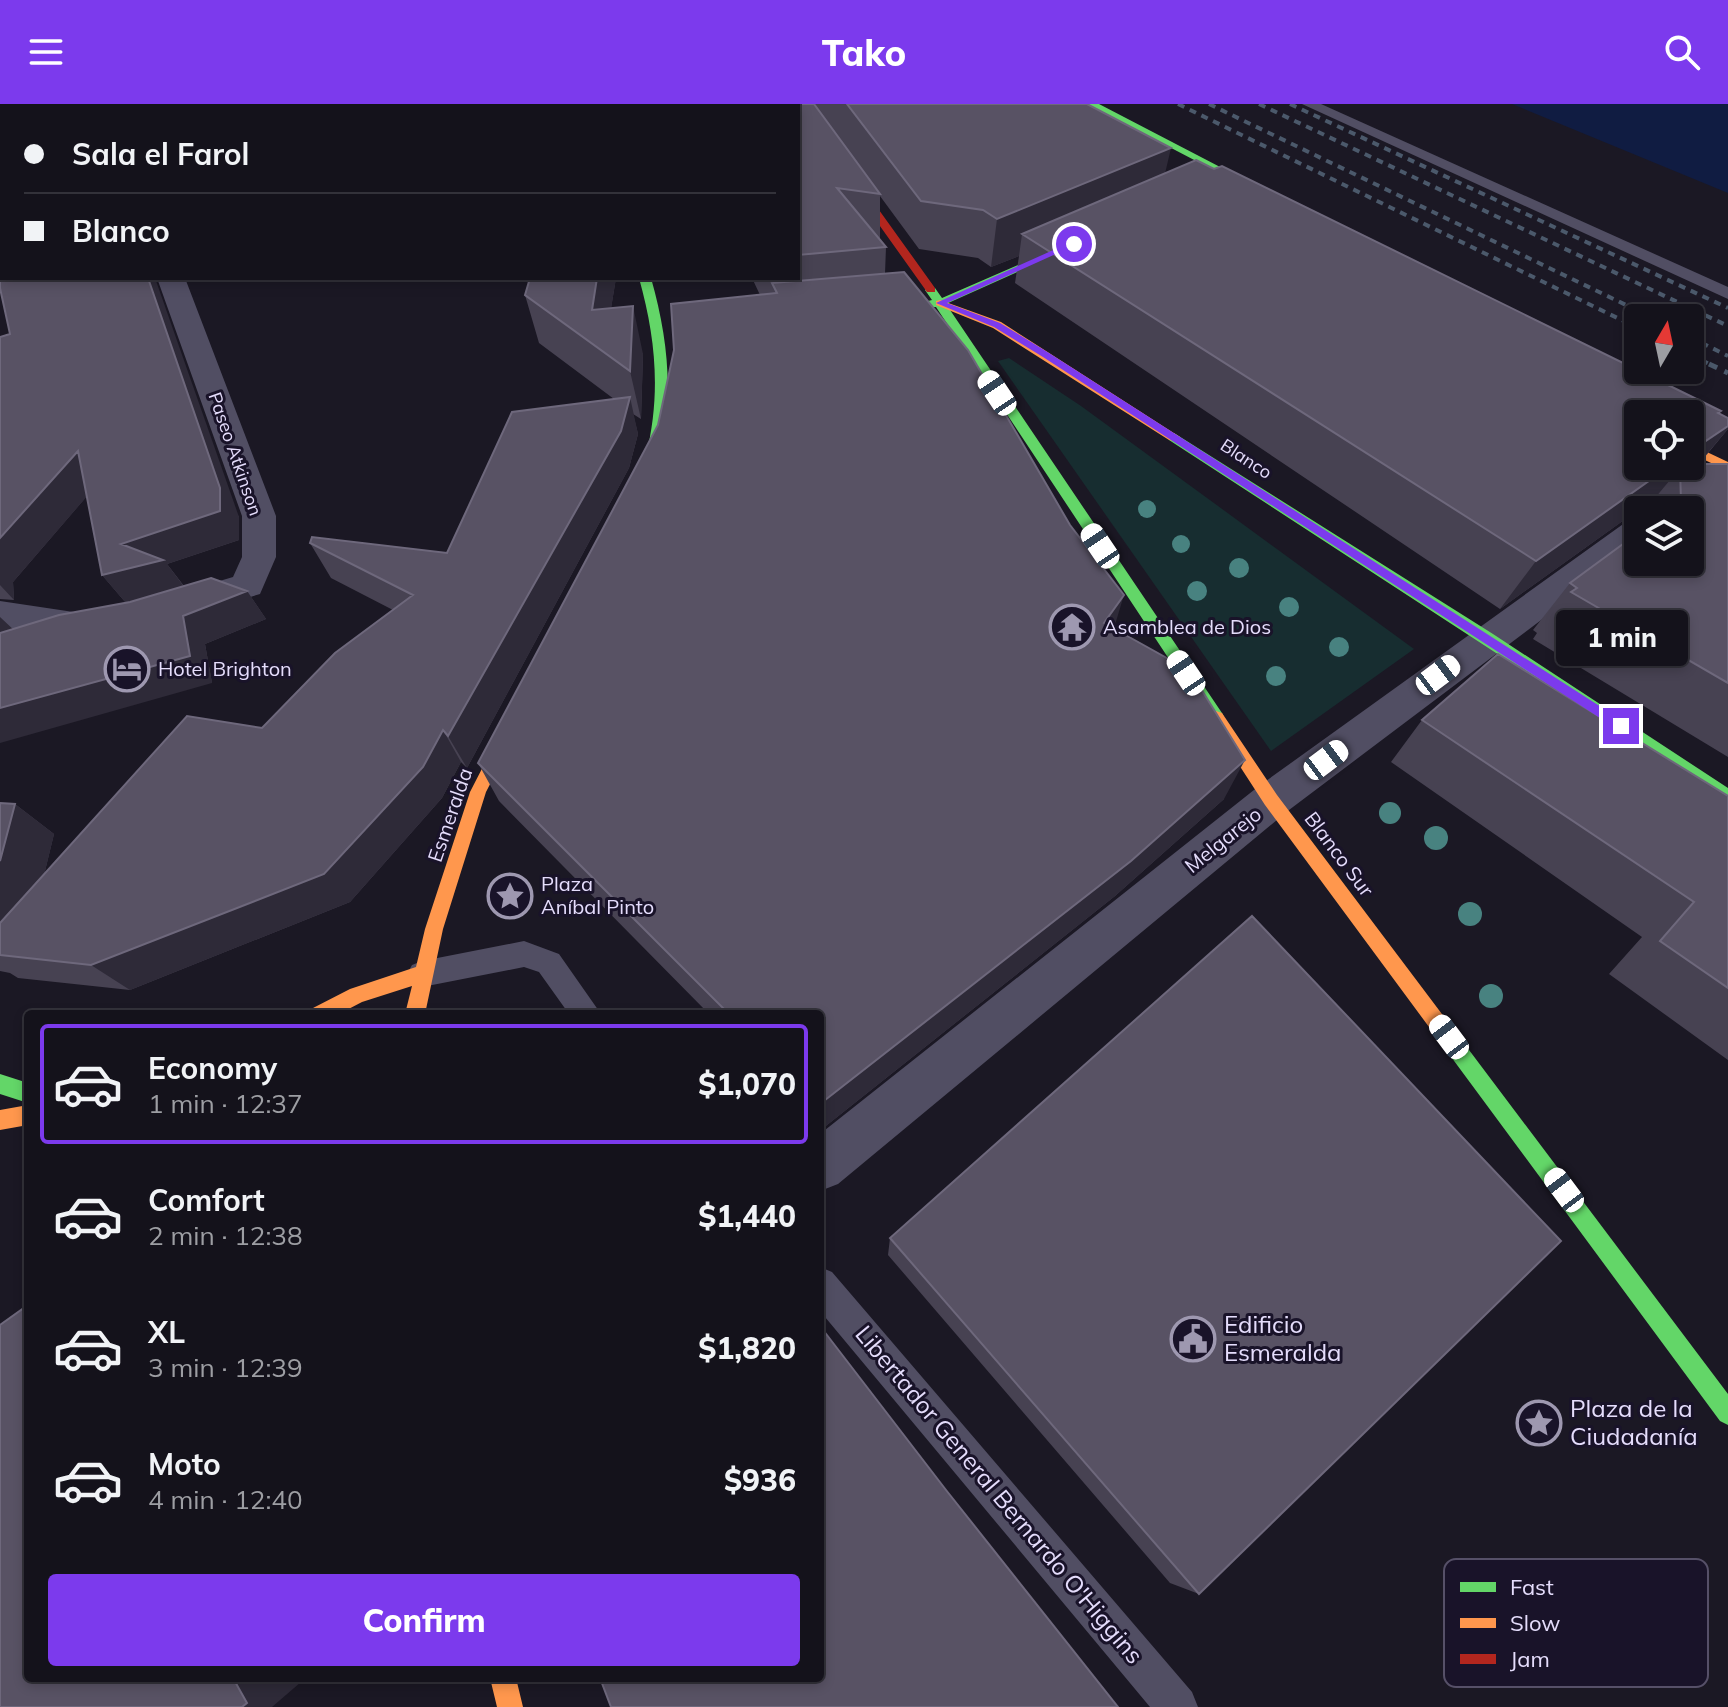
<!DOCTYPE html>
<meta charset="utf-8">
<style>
:root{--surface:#14121b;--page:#1d1b24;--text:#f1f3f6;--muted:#9d9ea3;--line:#33323a;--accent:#7c3aed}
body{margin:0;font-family:Mulish,sans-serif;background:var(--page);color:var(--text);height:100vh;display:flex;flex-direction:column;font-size:30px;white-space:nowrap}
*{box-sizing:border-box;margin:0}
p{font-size:26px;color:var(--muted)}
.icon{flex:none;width:44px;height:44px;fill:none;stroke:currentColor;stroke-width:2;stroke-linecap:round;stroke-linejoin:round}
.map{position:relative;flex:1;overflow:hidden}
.side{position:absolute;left:24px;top:906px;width:800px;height:672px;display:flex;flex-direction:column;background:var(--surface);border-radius:8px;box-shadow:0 4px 12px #0003,0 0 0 2px var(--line)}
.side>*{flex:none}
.hud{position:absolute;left:0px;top:0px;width:800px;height:176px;box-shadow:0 4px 12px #0003,0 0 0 2px var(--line);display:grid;align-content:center;height:176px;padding:0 24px;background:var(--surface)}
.needle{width:52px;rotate:9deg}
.buttons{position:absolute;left:1624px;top:200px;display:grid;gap:16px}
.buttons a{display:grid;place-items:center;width:80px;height:80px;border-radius:8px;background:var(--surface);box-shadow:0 4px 12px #0003,0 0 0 2px var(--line);font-size:40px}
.end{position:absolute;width:36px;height:36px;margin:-18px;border:10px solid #7c3aed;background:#fff;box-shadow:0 0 0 4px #fff}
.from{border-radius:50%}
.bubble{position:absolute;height:56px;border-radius:8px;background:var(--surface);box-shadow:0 4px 12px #0003,0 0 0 2px var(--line);font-size:26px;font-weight:800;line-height:56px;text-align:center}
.car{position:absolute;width:24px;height:48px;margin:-24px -12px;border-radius:10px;box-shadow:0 0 6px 2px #0007;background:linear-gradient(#fff 24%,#345 0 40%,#fff 0 76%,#345 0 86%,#fff 0)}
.hud b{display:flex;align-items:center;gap:28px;height:76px;font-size:30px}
.hud b+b{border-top:2px solid var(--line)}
.hud i{width:20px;height:20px;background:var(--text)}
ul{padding:14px 0 0;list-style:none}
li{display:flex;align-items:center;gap:24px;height:120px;margin:0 16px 12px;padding:0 8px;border:4px solid transparent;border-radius:8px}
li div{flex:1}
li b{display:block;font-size:30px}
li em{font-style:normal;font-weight:800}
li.current{border-color:var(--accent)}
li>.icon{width:72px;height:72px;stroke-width:1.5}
.cta{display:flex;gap:16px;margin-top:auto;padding:16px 24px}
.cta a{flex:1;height:92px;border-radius:8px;background:var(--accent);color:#fff;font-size:32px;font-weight:800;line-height:92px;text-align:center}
header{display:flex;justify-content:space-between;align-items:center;height:104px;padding:0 24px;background:var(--accent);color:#fff;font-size:36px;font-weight:800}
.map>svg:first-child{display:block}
</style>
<header><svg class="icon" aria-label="menu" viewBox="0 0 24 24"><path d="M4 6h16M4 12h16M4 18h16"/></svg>Tako<svg class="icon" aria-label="search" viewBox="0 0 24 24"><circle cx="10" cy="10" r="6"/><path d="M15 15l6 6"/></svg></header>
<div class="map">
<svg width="1728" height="1603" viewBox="0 0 1728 1603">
<rect width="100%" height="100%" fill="#1b1824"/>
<path fill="#172d30" d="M 1009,254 L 1081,302 L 1414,545 L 1271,647 L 998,257 Z"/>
<path fill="#101c42" d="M 1512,0 L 1728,0 L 1728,89 Z"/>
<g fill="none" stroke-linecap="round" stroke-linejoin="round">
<path fill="#514e63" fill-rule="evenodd" d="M 1302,0 L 1321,0 L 1728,183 L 1728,195 Z
M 524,837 L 559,850 L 601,910 L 569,910 L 539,868 L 524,863 L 422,883 L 412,879 L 407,870 L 412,861 L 422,857 Z
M 820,1163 L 832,1168 L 1192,1588 L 1198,1603 L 1150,1603 L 820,1207 Z"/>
<path fill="#514e63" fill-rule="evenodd" d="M 157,174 L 185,174 L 276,412 L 276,453 L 260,490 L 182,514 L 169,510 L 164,501 L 169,492 L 233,473 L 242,453 L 242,412 Z
M 1638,415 L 1638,443 L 1289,706 L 838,1080 L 820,1087 L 820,1030 L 1259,682 L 1626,418 Z
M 0,497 L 87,510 L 103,507 L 116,511 L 121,520 L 116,529 L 87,536 L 0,523 Z"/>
<path fill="#63d668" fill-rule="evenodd" d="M 1087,0 L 1099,0 L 1274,91 L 1265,93 Z
M 1066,140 L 1075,142 L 946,200 L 1222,609 L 1224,613 L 1222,617 L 1210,617 L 936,203 L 923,203 L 917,200 L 932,196 L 925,186 L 927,184 L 935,184 L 942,194 Z
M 639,174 L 651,174 C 668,234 674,290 660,352 L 653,356 L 646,352 C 661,290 656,235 639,174 Z
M 1174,329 L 1493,530 L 1728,684 L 1728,700 L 1169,336 L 1169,330 Z
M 1453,931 L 1460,934 L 1728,1290 L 1728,1321 L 1720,1317 L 1446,946 L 1443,940 L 1446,934 Z
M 0,970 L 28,979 L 28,999 L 0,990 Z"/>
<path fill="#ff974d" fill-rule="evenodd" d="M 940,196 L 1001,218 L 1180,333 L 1174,337 L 1169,336 L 993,224 L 936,201 L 936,197 Z
M 1690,340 L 1728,358 L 1728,367 L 1690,349 Z
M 1216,607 L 1222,609 L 1277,691 L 1460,934 L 1463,940 L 1460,946 L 1453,949 L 1446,946 L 1265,701 L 1208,613 Z
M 514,612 L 522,618 L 486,688 L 443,825 L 425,910 L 405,910 L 412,882 L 362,898 L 339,910 L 310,910 L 313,904 L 350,885 L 416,863 L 425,825 L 470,688 L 508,614 Z
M 28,1001 L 28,1021 L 0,1026 L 0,1006 Z
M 490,1574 L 516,1574 L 523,1603 L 497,1603 Z"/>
<path fill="#b3261e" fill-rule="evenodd" d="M 793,0 L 803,0 L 935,184 L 935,188 L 927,188 L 798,7 L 798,2 Z"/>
<path stroke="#4b596b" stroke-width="4" stroke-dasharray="7 6" stroke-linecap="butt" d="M 1178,0 L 1638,224
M 1209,0 L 1653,214
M 1259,0 L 1728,222
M 1290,0 L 1728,204
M 1690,233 L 1728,252
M 1690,250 L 1713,262"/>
<path stroke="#4b596b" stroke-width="5" stroke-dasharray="9 8" stroke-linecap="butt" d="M 1709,260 L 1728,269"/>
</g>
<g fill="#488280">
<circle cx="1147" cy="405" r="9"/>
<circle cx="1181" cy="440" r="9"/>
<circle cx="1239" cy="464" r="10"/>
<circle cx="1197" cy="487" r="10"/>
<circle cx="1289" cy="503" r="10"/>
<circle cx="1339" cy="543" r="10"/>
<circle cx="1276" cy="572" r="10"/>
<circle cx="1390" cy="709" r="11"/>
<circle cx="1436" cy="734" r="12"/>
<circle cx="1470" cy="810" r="12"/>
<circle cx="1491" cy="892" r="12"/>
</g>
<path fill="#474252" d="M 814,0 L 1087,0 L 1165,69 L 1214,65 L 1721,307 L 1719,310 L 1728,325 L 1699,360 L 1728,360 L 1728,653 L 1533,535 L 1537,529 L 1533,526 L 1570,479 L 1690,406 L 1638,406 L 1500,505 L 1015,179 L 1019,152 L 991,163 L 978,154 L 919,145 L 880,92 L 880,136 L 886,143 L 885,170 L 1224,695 L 1115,792 L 822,1025 L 820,1023 L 820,910 L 709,910 L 499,697 L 478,659 L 760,191 L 752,174 L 798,174 L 798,2 Z
M 2,2 L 239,413 L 239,436 L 167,460 L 184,482 L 247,487 L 266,515 L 205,540 L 212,579 L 13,525 L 126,499 L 102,471 L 87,392 L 13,478 L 14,496 L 0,495 L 0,233 L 10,230 Z
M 529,174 L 616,174 L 611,204 L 643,250 L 641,315 L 633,310 L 638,330 L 629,364 L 467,664 L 461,658 L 442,694 L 350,798 L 130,886 L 18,874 L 10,869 L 0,867 L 0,699 L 15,700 L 54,730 L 44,771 L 262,624 L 393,506 L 331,474 L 310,439 L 447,449 L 614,295 L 539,239 L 525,191 L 530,175 Z
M 1422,616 L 1728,692 L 1728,956 L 1609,870 L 1642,833 L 1391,658 Z
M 890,1134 L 1199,1490 L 1170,1479 L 888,1151 Z"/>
<path fill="#2e2a38" d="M 12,0 L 23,0 L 24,2 L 12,2 Z
M 1171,44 L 1160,91 L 1022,130 L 1019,152 L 991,163 L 997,115 Z
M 148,174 L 155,174 L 239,413 L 239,436 L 167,460 L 185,484 L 126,499 L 102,471 L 121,440 Z
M 597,174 L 616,174 L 604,248 L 592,206 Z
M 633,202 L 643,250 L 641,315 L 630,267 Z
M 630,293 L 638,330 L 629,364 L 467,664 L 448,632 Z
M 1728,322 L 1728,325 L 1693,366 L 1680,364 L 1645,406 L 1638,406 L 1638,413 L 1624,416 L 1500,505 L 1536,457 L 1663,367 L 1690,362 L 1690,348 Z
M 78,347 L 101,376 L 13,478 L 14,496 L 0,481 L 0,434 Z
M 247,487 L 266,515 L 205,540 L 212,579 L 0,639 L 0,604 L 183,512 Z
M 1124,491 L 1111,534 L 1104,519 Z
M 0,513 L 16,528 L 0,543 Z
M 443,626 L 461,658 L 442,694 L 350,798 L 130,886 L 91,861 Z
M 1245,656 L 1224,695 L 1115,792 L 822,1025 L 820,1000 Z
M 15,700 L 54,730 L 24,854 L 0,851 L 0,757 Z
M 233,1574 L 298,1574 L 301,1578 L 272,1603 L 242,1603 Z"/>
<path fill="#585264" stroke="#6e687c" stroke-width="2" d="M 0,0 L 12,0 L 12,2 L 2,2 L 2,174 L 148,174 L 220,384 L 220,407 L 121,440 L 163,456 L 102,471 L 78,347 L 0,434 L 0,233 L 10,230 L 0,184 Z
M 387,0 L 814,0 L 880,90 L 837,84 L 886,143 L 798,151 L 798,2 L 386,2 Z
M 847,0 L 1087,0 L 1171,44 L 997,115 L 983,106 L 921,97 Z
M 1196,56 L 1214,65 L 1222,62 L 1721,307 L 1718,309 L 1728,314 L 1728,322 L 1691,347 L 1690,349 L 1690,310 L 1638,310 L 1638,362 L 1690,362 L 1690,360 L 1728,360 L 1728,579 L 1571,488 L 1577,484 L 1570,479 L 1638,429 L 1638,458 L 1690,458 L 1690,406 L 1669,406 L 1681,397 L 1680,364 L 1663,367 L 1536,457 L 1022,130 Z
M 904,168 L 968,246 L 1070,421 L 1124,491 L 1104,519 L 1190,567 L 1245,656 L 1131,757 L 820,1000 L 820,910 L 729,910 L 478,659 L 658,321 L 674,246 L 671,200 L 777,189 L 772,179 Z
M 530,174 L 597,174 L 592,206 L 633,202 L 630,267 L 525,191 Z
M 630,293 L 621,327 L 448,632 L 443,626 L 423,663 L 324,770 L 91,861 L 0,851 L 0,819 L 187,612 L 262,624 L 335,549 L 413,491 L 310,439 L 312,433 L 447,449 L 512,308 Z
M 211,474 L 247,487 L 183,512 L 190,552 L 0,604 L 0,529 L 59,511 L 130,498 Z
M 1498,550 L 1728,692 L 1728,884 L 1660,837 L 1694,798 L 1422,616 Z
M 0,699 L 15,700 L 0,757 Z
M 1252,812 L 1561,1137 L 1199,1490 L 890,1134 Z
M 28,1201 L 28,1574 L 233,1574 L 247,1599 L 242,1603 L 0,1603 L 0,1221 Z
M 820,1222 L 946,1386 L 1118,1603 L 611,1603 L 600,1574 L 820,1574 Z"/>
<path fill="#7c3aed" d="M 1071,138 L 1078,140 L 947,199 L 1000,219 L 1049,249 L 1626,619 L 1626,625 L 1617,625 L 1043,253 L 994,223 L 936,199 Z"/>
<defs>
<g id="temple-ring" transform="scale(2.3)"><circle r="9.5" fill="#191329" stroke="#9e98b0" stroke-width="1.5"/><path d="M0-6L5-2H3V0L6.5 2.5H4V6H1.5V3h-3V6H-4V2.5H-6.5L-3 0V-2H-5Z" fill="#9e98b0"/></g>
<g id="hotel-ring" transform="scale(2.3)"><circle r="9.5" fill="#191329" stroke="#9e98b0" stroke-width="1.5"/><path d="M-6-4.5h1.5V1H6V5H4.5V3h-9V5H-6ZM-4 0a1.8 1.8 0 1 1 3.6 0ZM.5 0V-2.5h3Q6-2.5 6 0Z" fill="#9e98b0"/></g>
<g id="sight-ring" transform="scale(2.3)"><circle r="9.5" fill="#191329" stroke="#9e98b0" stroke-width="1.5"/><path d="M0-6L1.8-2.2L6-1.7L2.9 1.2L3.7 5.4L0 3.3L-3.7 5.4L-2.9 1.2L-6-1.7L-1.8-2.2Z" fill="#9e98b0"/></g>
<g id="civic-ring" transform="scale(2.3)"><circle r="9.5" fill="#191329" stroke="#9e98b0" stroke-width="1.5"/><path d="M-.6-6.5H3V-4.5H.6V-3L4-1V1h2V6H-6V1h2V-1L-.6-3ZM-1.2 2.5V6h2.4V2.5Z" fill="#9e98b0"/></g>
</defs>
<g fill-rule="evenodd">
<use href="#temple-ring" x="1072" y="523"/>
<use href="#hotel-ring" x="127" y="565"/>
<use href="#sight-ring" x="510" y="792"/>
<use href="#civic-ring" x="1193" y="1235"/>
<use href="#sight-ring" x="1539" y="1319"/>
</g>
<g text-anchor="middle" stroke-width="6" stroke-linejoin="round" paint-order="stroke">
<g font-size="18" fill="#e5ddfc" stroke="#191329">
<text transform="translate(235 350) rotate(71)" y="6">Paseo Atkinson</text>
<text transform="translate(1246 355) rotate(33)" y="6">Blanco</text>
</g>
<g font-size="20" fill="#e5ddfc" stroke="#191329" text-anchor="start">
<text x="1103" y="530">Asamblea de Dios</text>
<text x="158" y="572">Hotel Brighton</text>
<text x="541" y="787">Plaza<tspan x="541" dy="23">Aníbal Pinto</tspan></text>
</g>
<g font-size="20" fill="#e5ddfc" stroke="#191329">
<text transform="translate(450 711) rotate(-71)" y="7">Esmeralda</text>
<text transform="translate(1223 736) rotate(-39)" y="7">Melgarejo</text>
<text transform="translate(1339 750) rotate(53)" y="7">Blanco Sur</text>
</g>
<g font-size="24" fill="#e5ddfc" stroke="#191329" text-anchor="start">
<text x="1224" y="1229">Edificio<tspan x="1224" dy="28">Esmeralda</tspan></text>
<text x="1570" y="1313">Plaza de la<tspan x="1570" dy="28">Ciudadanía</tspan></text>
</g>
<g font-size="24" fill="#e5ddfc" stroke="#191329">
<text transform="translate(999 1391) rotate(50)" y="8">Libertador General Bernardo O'Higgins</text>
</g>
</g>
<rect x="1444" y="1455" width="264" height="128" rx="12" fill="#191329" stroke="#565068" stroke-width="2"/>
<rect x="1460" y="1478" width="36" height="10" fill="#63d668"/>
<rect x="1460" y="1514" width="36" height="10" fill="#ff974d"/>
<rect x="1460" y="1550" width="36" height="10" fill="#b3261e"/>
<g font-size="22" fill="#e5ddfc">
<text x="1510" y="1491">Fast</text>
<text x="1510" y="1527">Slow</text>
<text x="1510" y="1563">Jam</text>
</g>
</svg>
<div class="buttons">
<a><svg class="needle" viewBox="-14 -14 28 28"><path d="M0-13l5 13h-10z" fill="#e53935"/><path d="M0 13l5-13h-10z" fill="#9d9ea3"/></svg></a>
<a><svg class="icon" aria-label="locate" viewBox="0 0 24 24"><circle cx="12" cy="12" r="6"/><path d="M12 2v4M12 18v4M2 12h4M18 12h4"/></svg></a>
<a><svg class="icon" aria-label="layers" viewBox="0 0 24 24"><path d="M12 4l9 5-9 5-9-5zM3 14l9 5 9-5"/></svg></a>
</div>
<i class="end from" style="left:1074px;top:140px"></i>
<i class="end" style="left:1621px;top:622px"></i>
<div class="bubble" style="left:1556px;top:506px;width:132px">1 min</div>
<i class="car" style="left:997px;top:289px;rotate:326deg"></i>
<i class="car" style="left:1100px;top:442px;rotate:326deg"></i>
<i class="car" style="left:1186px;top:569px;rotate:326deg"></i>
<i class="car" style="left:1438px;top:571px;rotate:53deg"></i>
<i class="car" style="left:1326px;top:656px;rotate:53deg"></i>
<i class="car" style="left:1449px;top:933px;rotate:323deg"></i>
<i class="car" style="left:1564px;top:1086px;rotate:323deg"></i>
<div class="hud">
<b><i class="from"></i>Sala el Farol</b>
<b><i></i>Blanco</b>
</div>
<section class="side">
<ul>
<li class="current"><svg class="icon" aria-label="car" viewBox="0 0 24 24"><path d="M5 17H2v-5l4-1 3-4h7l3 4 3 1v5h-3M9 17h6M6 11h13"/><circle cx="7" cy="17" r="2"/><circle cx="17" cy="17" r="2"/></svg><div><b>Economy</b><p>1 min · 12:37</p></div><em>$1,070</em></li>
<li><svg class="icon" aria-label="car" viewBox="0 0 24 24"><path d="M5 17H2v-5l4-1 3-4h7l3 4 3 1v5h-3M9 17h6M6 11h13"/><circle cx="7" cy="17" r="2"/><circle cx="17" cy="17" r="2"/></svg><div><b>Comfort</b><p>2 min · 12:38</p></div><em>$1,440</em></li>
<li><svg class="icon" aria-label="car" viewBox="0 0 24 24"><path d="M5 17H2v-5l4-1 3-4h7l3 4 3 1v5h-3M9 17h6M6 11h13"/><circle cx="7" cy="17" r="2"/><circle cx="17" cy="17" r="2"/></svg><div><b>XL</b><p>3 min · 12:39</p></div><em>$1,820</em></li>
<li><svg class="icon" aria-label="car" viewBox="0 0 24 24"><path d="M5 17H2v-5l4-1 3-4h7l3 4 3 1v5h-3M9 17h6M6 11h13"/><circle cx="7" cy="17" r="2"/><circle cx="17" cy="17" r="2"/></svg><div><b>Moto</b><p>4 min · 12:40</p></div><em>$936</em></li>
</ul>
<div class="cta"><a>Confirm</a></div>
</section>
</div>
